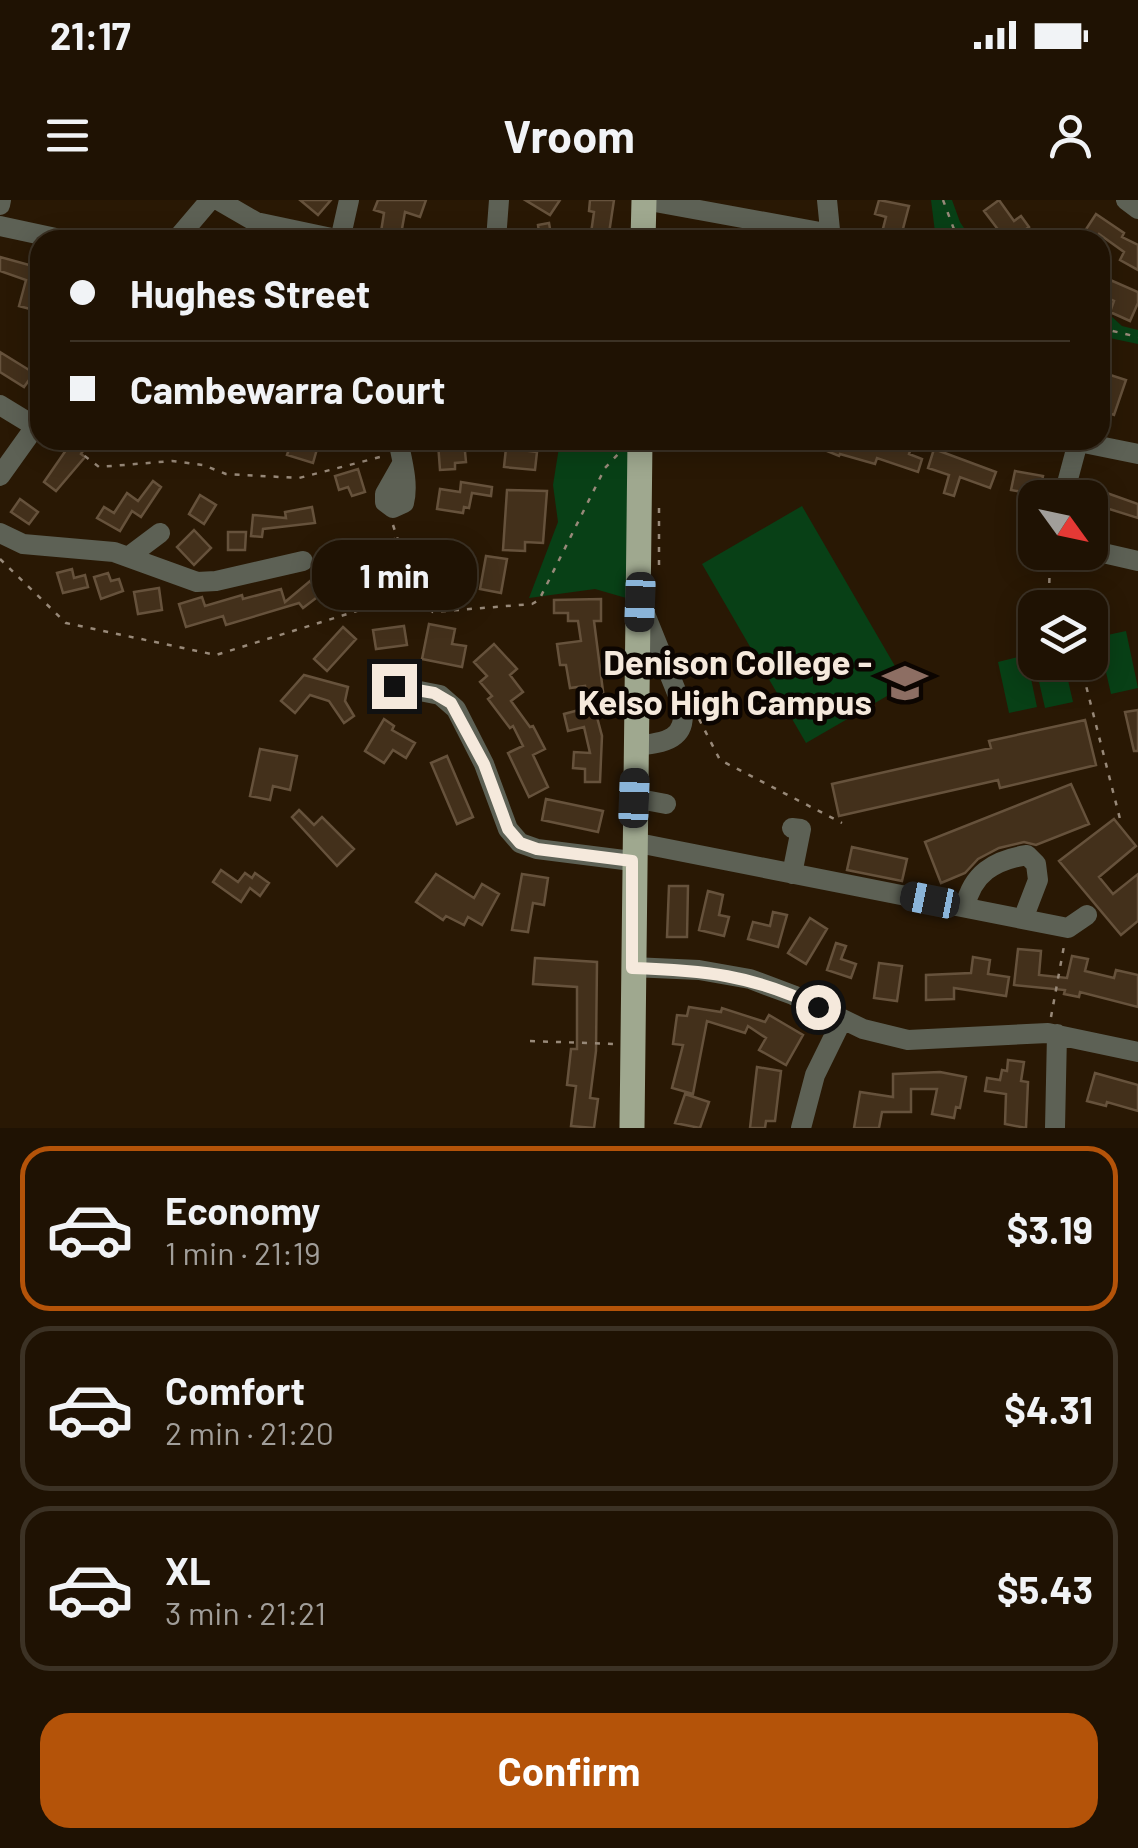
<!DOCTYPE html>
<meta charset="utf-8">
<style>
:root{--surface:#1f1203;--page:#271b0d;--text:#f1f3f6;--muted:#a19e9a;--line:#3c3225;--accent:#b45309}
body{margin:0;font-family:Barlow,sans-serif;background:var(--page);color:var(--text);height:100vh;display:flex;flex-direction:column;font-size:38px;white-space:nowrap}
*{box-sizing:border-box;margin:0}
p{font-size:32px;color:var(--muted)}
.icon{flex:none;width:55px;height:55px;fill:none;stroke:currentColor;stroke-width:2;stroke-linecap:round;stroke-linejoin:round}
.map{position:relative;height:928px;overflow:hidden}
.panel{display:flex;flex-direction:column;background:var(--surface);flex:1}
.panel>*{flex:none}
.banner{position:absolute;left:30px;top:30px;width:1080px;height:220px;border-radius:30px;box-shadow:0 5px 25px #0003,0 0 0 2px var(--line);display:grid;align-content:center;height:220px;padding:0 40px;background:var(--surface)}
.needle{width:65px;rotate:123deg}
.controls{position:absolute;left:1018px;top:280px;display:grid;gap:20px}
.controls a{display:grid;place-items:center;width:90px;height:90px;border-radius:20px;background:var(--surface);box-shadow:0 5px 25px #0003,0 0 0 2px var(--line);font-size:50px}
.end{position:absolute;width:45px;height:45px;margin:-22px;border:12px solid #f5e9dc;background:#111;box-shadow:0 0 0 5px #111}
.from{border-radius:50%}
.bubble{position:absolute;height:70px;border-radius:30px;background:var(--surface);box-shadow:0 5px 25px #0003,0 0 0 2px var(--line);font-size:32px;font-weight:700;line-height:70px;text-align:center}
.car{position:absolute;width:30px;height:60px;margin:-30px -15px;border-radius:12px;box-shadow:0 0 8px 2px #0007;background:linear-gradient(#222 24%,#8ab4d8 0 40%,#222 0 76%,#8ab4d8 0 86%,#222 0)}
.banner b{display:flex;align-items:center;gap:35px;height:95px;font-size:38px}
.banner b+b{border-top:2px solid var(--line)}
.banner i{width:25px;height:25px;background:var(--text)}
ul{padding:18px 0 0;list-style:none}
li{display:flex;align-items:center;gap:30px;height:165px;margin:0 20px 15px;padding:0 20px;border:5px solid var(--line);border-radius:30px}
li div{flex:1}
li b{display:block;font-size:38px}
li em{font-style:normal;font-weight:700}
li.current{border-color:var(--accent)}
li>.icon{width:90px;height:90px;stroke-width:1.5}
.cta{display:flex;gap:20px;margin-top:auto;padding:20px 40px}
.cta a{flex:1;height:115px;border-radius:30px;background:var(--accent);color:#fff;font-size:40px;font-weight:700;line-height:115px;text-align:center}
.status{display:flex;justify-content:space-between;align-items:center;height:70px;padding:0 50px;background:var(--surface);direction:ltr}
.status svg{height:28px;fill:currentColor}
header{display:flex;justify-content:space-between;align-items:center;height:130px;padding:0 40px;background:var(--surface);font-size:45px;font-weight:700}
.map>svg:first-child{display:block}
</style>
<div class="status"><b>21:17</b><svg viewBox="0 0 49 12"><path d="M0 12V9h3v3zM5 12V6h3v6zM10 12V3h3v9zM15 12V0h3v12zM26 1h20v11H26zM47 4h2v5h-2z"/></svg></div>
<header><svg class="icon" aria-label="menu" viewBox="0 0 24 24"><path d="M4 6h16M4 12h16M4 18h16"/></svg>Vroom<svg class="icon" aria-label="person" viewBox="0 0 24 24"><circle cx="12" cy="8" r="4"/><path d="M4 21q1-7 8-7t8 7"/></svg></header>
<div class="map">
<svg width="1138" height="928" viewBox="0 0 1138 928">
<rect width="100%" height="100%" fill="#291804"/>
<path fill="#084016" d="M 931,0 L 952,0 L 960,22 L 972,40 L 936,40 Z
M 1100,106 L 1122,126 L 1138,130 L 1138,144 L 1100,136 Z
M 640,240 L 640,402 L 595,389 L 529,398 L 558,322 L 553,285 L 560,241 Z
M 802,306 L 906,485 L 806,543 L 702,364 Z
M 1126,431 L 1138,488 L 1111,494 L 1098,437 Z
M 1035,450 L 1035,462 L 1064,463 L 1073,502 L 1045,508 L 1032,451 Z
M 1026,455 L 1037,507 L 1009,513 L 998,462 Z"/>
<path fill="#43301b" stroke="#66523c" stroke-width="2.5" d="M 300,0 L 331,0 L 318,15 Z
M 378,0 L 426,0 L 420,17 L 405,12 L 400,40 L 380,38 L 384,13 L 374,10 Z
M 525,0 L 560,0 L 550,15 Z
M 590,0 L 614,0 L 608,40 L 590,40 L 594,12 L 589,11 Z
M 879,0 L 909,6 L 900,40 L 880,40 L 886,17 L 875,14 Z
M 999,0 L 1014,21 L 1021,16 L 1029,27 L 1011,40 L 1006,40 L 984,11 Z
M 1096,14 L 1124,33 L 1122,37 L 1138,45 L 1138,70 L 1120,60 L 1124,52 L 1099,34 L 1095,40 L 1079,40 Z
M 549,23 L 552,40 L 540,40 L 538,25 Z
M 0,57 L 40,68 L 40,91 L 36,90 L 30,109 L 19,106 L 26,80 L 0,71 Z
M 1108,79 L 1138,92 L 1138,103 L 1130,121 L 1110,112 L 1114,101 L 1101,95 Z
M 0,152 L 34,173 L 24,187 L 0,172 Z
M 1104,173 L 1126,180 L 1114,215 L 1100,210 L 1100,186 Z
M 73,240 L 90,240 L 81,254 L 85,257 L 56,291 L 44,282 Z
M 292,240 L 311,240 L 309,247 L 317,249 L 313,263 L 287,255 Z
M 800,240 L 914,240 L 909,254 L 922,259 L 918,272 L 877,258 L 875,264 L 840,254 L 839,256 Z
M 464,241 L 466,262 L 455,263 L 455,269 L 440,270 L 438,243 Z
M 506,248 L 537,252 L 535,270 L 504,267 Z
M 934,249 L 996,272 L 990,288 L 960,277 L 954,296 L 944,293 L 949,275 L 928,268 Z
M 358,269 L 365,292 L 352,296 L 348,287 L 339,290 L 335,276 Z
M 1015,271 L 1043,276 L 1039,295 L 1011,290 Z
M 153,281 L 161,287 L 141,317 L 132,311 L 120,331 L 97,318 L 104,307 L 114,313 L 127,293 L 138,301 Z
M 461,282 L 492,287 L 491,296 L 472,293 L 469,308 L 464,307 L 463,313 L 437,309 L 440,289 L 460,292 Z
M 1090,287 L 1138,304 L 1138,318 L 1090,303 L 1090,298 L 1087,298 Z
M 507,290 L 547,291 L 543,343 L 525,342 L 525,351 L 503,350 Z
M 200,295 L 216,305 L 204,324 L 189,314 Z
M 20,299 L 38,312 L 29,324 L 11,312 Z
M 312,307 L 315,323 L 263,329 L 262,337 L 251,336 L 253,315 L 286,318 L 285,312 Z
M 194,330 L 211,348 L 194,365 L 177,347 Z
M 228,332 L 246,332 L 245,350 L 228,350 Z
M 394,339 L 400,356 L 379,364 L 372,347 Z
M 438,341 L 445,360 L 436,363 L 439,373 L 424,379 L 413,350 Z
M 351,345 L 358,368 L 335,375 L 328,352 Z
M 486,356 L 507,359 L 501,393 L 480,389 Z
M 72,369 L 74,378 L 85,375 L 88,387 L 63,393 L 57,373 Z
M 108,373 L 111,381 L 119,379 L 123,391 L 101,399 L 94,377 Z
M 310,381 L 320,395 L 303,408 L 299,403 L 226,425 L 223,416 L 186,427 L 179,404 L 202,397 L 205,406 L 242,395 L 243,399 L 281,389 L 285,402 Z
M 159,388 L 162,410 L 138,414 L 134,392 Z
M 601,399 L 601,421 L 594,421 L 604,499 L 587,502 L 585,486 L 570,488 L 566,465 L 560,465 L 557,444 L 581,441 L 578,421 L 568,421 L 568,413 L 554,413 L 554,400 Z
M 429,424 L 455,429 L 452,444 L 466,446 L 462,467 L 422,459 Z
M 404,426 L 407,445 L 376,449 L 373,430 Z
M 343,427 L 356,439 L 327,471 L 314,459 Z
M 494,444 L 517,469 L 510,475 L 523,492 L 511,501 L 530,527 L 533,526 L 545,549 L 533,555 L 548,587 L 529,597 L 508,553 L 523,546 L 513,526 L 510,528 L 488,499 L 492,496 L 480,482 L 487,476 L 474,462 Z
M 304,475 L 348,487 L 345,501 L 354,516 L 344,523 L 329,501 L 310,495 L 295,513 L 281,501 Z
M 594,506 L 602,536 L 600,582 L 585,582 L 585,569 L 573,568 L 574,552 L 590,553 L 584,527 L 568,531 L 564,514 Z
M 1138,510 L 1138,551 L 1134,551 L 1125,512 Z
M 384,519 L 394,526 L 392,530 L 415,543 L 406,558 L 393,550 L 384,563 L 365,551 Z
M 1085,520 L 1096,565 L 1000,588 L 998,580 L 839,616 L 832,584 L 991,548 L 989,541 Z
M 260,549 L 297,556 L 290,590 L 273,586 L 270,600 L 250,596 Z
M 447,556 L 473,617 L 457,624 L 431,563 Z
M 1071,584 L 1089,624 L 1036,645 L 1024,642 L 999,648 L 978,659 L 965,673 L 941,683 L 925,642 Z
M 546,599 L 603,611 L 598,632 L 542,620 Z
M 299,610 L 314,625 L 322,617 L 354,649 L 337,666 L 292,617 Z
M 1114,619 L 1136,646 L 1099,677 L 1113,694 L 1138,674 L 1138,721 L 1121,735 L 1059,661 Z
M 852,647 L 907,659 L 902,681 L 847,670 Z
M 221,670 L 238,682 L 245,673 L 252,678 L 255,673 L 269,683 L 260,696 L 250,688 L 241,702 L 213,682 Z
M 436,674 L 474,698 L 482,684 L 499,694 L 482,725 L 468,717 L 464,725 L 446,716 L 443,720 L 416,702 Z
M 522,674 L 548,678 L 544,705 L 533,703 L 528,732 L 512,730 Z
M 669,686 L 688,686 L 687,737 L 667,737 Z
M 708,691 L 723,695 L 719,715 L 729,717 L 724,736 L 699,730 Z
M 773,712 L 787,715 L 778,747 L 748,739 L 753,722 L 770,726 Z
M 810,718 L 827,729 L 806,764 L 788,753 Z
M 836,743 L 846,746 L 841,759 L 856,764 L 851,778 L 827,770 Z
M 1018,749 L 1041,751 L 1039,775 L 1067,778 L 1072,756 L 1088,759 L 1085,771 L 1114,778 L 1116,770 L 1138,775 L 1138,807 L 1080,792 L 1079,797 L 1064,794 L 1065,790 L 1014,785 Z
M 973,757 L 990,760 L 988,774 L 1009,777 L 1006,796 L 954,788 L 954,799 L 926,800 L 926,775 L 971,773 Z
M 535,758 L 597,762 L 596,851 L 590,898 L 598,899 L 594,928 L 571,926 L 576,886 L 567,885 L 571,849 L 577,849 L 577,787 L 533,784 Z
M 879,763 L 902,766 L 897,801 L 874,798 Z
M 689,807 L 721,812 L 722,808 L 765,822 L 769,815 L 803,835 L 786,865 L 759,850 L 766,838 L 748,826 L 745,833 L 707,821 L 693,894 L 672,888 L 683,845 L 673,844 L 677,815 L 687,816 Z
M 1008,860 L 1024,862 L 1021,881 L 1028,882 L 1026,928 L 1005,924 L 1006,894 L 985,891 L 987,878 L 1000,880 L 1002,870 L 1007,871 Z
M 757,867 L 781,871 L 775,921 L 766,921 L 765,928 L 750,928 Z
M 940,872 L 966,877 L 960,908 L 956,907 L 954,918 L 932,914 L 937,889 L 911,889 L 911,912 L 882,912 L 879,928 L 854,928 L 860,892 L 893,897 L 893,874 Z
M 1095,873 L 1138,885 L 1138,911 L 1107,902 L 1106,906 L 1087,901 Z
M 685,894 L 709,902 L 700,928 L 675,923 Z"/>
<g fill="none" stroke-linecap="round" stroke-linejoin="round">
<path stroke="#988979" stroke-width="2.5" stroke-dasharray="5 8" stroke-linecap="butt" d="M 943,0 L 958,40
M 1100,128 L 1138,137
M 64,240 L 99,267 L 172,261 L 203,265 L 226,274 L 299,278 L 384,256
M 528,240 L 618,251
M 393,325 L 419,403
M 1050,352 L 1049,397 L 1055,408
M 0,359 L 66,423 L 216,455 L 389,401 L 420,404 L 433,412 L 532,404 L 539,400 L 605,268 L 619,253
M 659,365 L 659,304
M 1080,462 L 1120,619
M 699,519 L 720,560 L 842,623
M 1051,817 L 1064,746
M 530,841 L 615,844"/>
<path stroke="#5d6155" stroke-width="20" d="M 218,0 L 256,22 L 341,40
M 644,0 L 831,34
M 827,0 L 831,40
M 1126,0 L 1138,9
M 0,5 L 1,0
M 0,26 L 65,40
M 176,40 L 210,0
M 340,40 L 349,0
M 496,40 L 499,0
M 0,205 L 36,227
M 398,240 C 402,260 409,284 404,303 L 393,308 L 385,302 L 385,294 L 402,264
M 1069,240 L 1138,254
M 0,276 L 40,220
M 1063,298 L 1078,242
M 0,333 L 23,344 L 114,352 L 197,382 L 216,381 L 303,361
M 1090,350 L 1138,361
M 128,357 L 160,333
M 394,486 L 440,495 L 456,509 L 484,564 L 508,629 L 520,643 L 537,649 L 632,661
M 635,546 C 664,543 690,540 681,503 L 641,404
M 634,598 L 666,604
M 633,642 L 1068,728 L 1087,715
M 792,674 L 801,629 L 792,628
M 965,707 C 972,674 994,660 1027,655 L 1036,664 L 1038,680 L 1023,719
M 632,767 L 699,770 L 750,779 L 793,795 L 863,829 L 908,840 L 1048,833 L 1138,852
M 801,928 L 815,875 L 842,820
M 1055,928 L 1057,834"/>
<path stroke="#9fa88f" stroke-width="25" d="M 643,40 L 644,0
M 632,928 L 640,240"/>
</g>
<g fill="none" stroke-linecap="round" stroke-linejoin="round">
<path stroke="#f5e9dc" stroke-width="12" d="M 394,486 L 434,493 L 451,503 L 484,564 L 508,629 L 520,643 L 537,649 L 632,661 L 632,768 C 702,770 754,775 818,807"/>
</g>
<defs>
<g id="school-bare" transform="scale(3.45)"><path d="M0-5L7-2L0 1L-7-2ZM-4 1L0 2.5L4 1V4Q0 6-4 4Z" fill="#8d6e63" stroke="#0c0501" stroke-width="2.5" paint-order="stroke"/></g>
</defs>
<g fill-rule="evenodd">
<use href="#school-bare" x="905" y="483"/>
</g>
<g text-anchor="middle" stroke-width="9" stroke-linejoin="round" paint-order="stroke">
<g font-size="35" font-weight="bold" fill="#f5e9dc" stroke="#0c0501" text-anchor="end">
<text x="872" y="475">Denison College -<tspan x="872" dy="40">Kelso High Campus</tspan></text>
</g>
</g>
</svg>
<div class="controls">
<a><svg class="needle" viewBox="-14 -14 28 28"><path d="M0-13l5 13h-10z" fill="#e53935"/><path d="M0 13l5-13h-10z" fill="#a19e9a"/></svg></a>
<a><svg class="icon" aria-label="layers" viewBox="0 0 24 24"><path d="M12 4l9 5-9 5-9-5zM3 14l9 5 9-5"/></svg></a>
</div>
<i class="end from" style="left:818px;top:807px"></i>
<i class="end" style="left:394px;top:486px"></i>
<div class="bubble" style="left:312px;top:340px;width:165px">1 min</div>
<i class="car" style="left:640px;top:402px;rotate:182deg"></i>
<i class="car" style="left:634px;top:598px;rotate:2deg"></i>
<i class="car" style="left:930px;top:700px;rotate:281deg"></i>
<div class="banner">
<b><i class="from"></i>Hughes Street</b>
<b><i></i>Cambewarra Court</b>
</div>
</div>
<section class="panel">
<ul>
<li class="current"><svg class="icon" aria-label="car" viewBox="0 0 24 24"><path d="M5 17H2v-5l4-1 3-4h7l3 4 3 1v5h-3M9 17h6M6 11h13"/><circle cx="7" cy="17" r="2"/><circle cx="17" cy="17" r="2"/></svg><div><b>Economy</b><p>1 min · 21:19</p></div><em>$3.19</em></li>
<li><svg class="icon" aria-label="car" viewBox="0 0 24 24"><path d="M5 17H2v-5l4-1 3-4h7l3 4 3 1v5h-3M9 17h6M6 11h13"/><circle cx="7" cy="17" r="2"/><circle cx="17" cy="17" r="2"/></svg><div><b>Comfort</b><p>2 min · 21:20</p></div><em>$4.31</em></li>
<li><svg class="icon" aria-label="car" viewBox="0 0 24 24"><path d="M5 17H2v-5l4-1 3-4h7l3 4 3 1v5h-3M9 17h6M6 11h13"/><circle cx="7" cy="17" r="2"/><circle cx="17" cy="17" r="2"/></svg><div><b>XL</b><p>3 min · 21:21</p></div><em>$5.43</em></li>
</ul>
<div class="cta"><a>Confirm</a></div>
</section>
